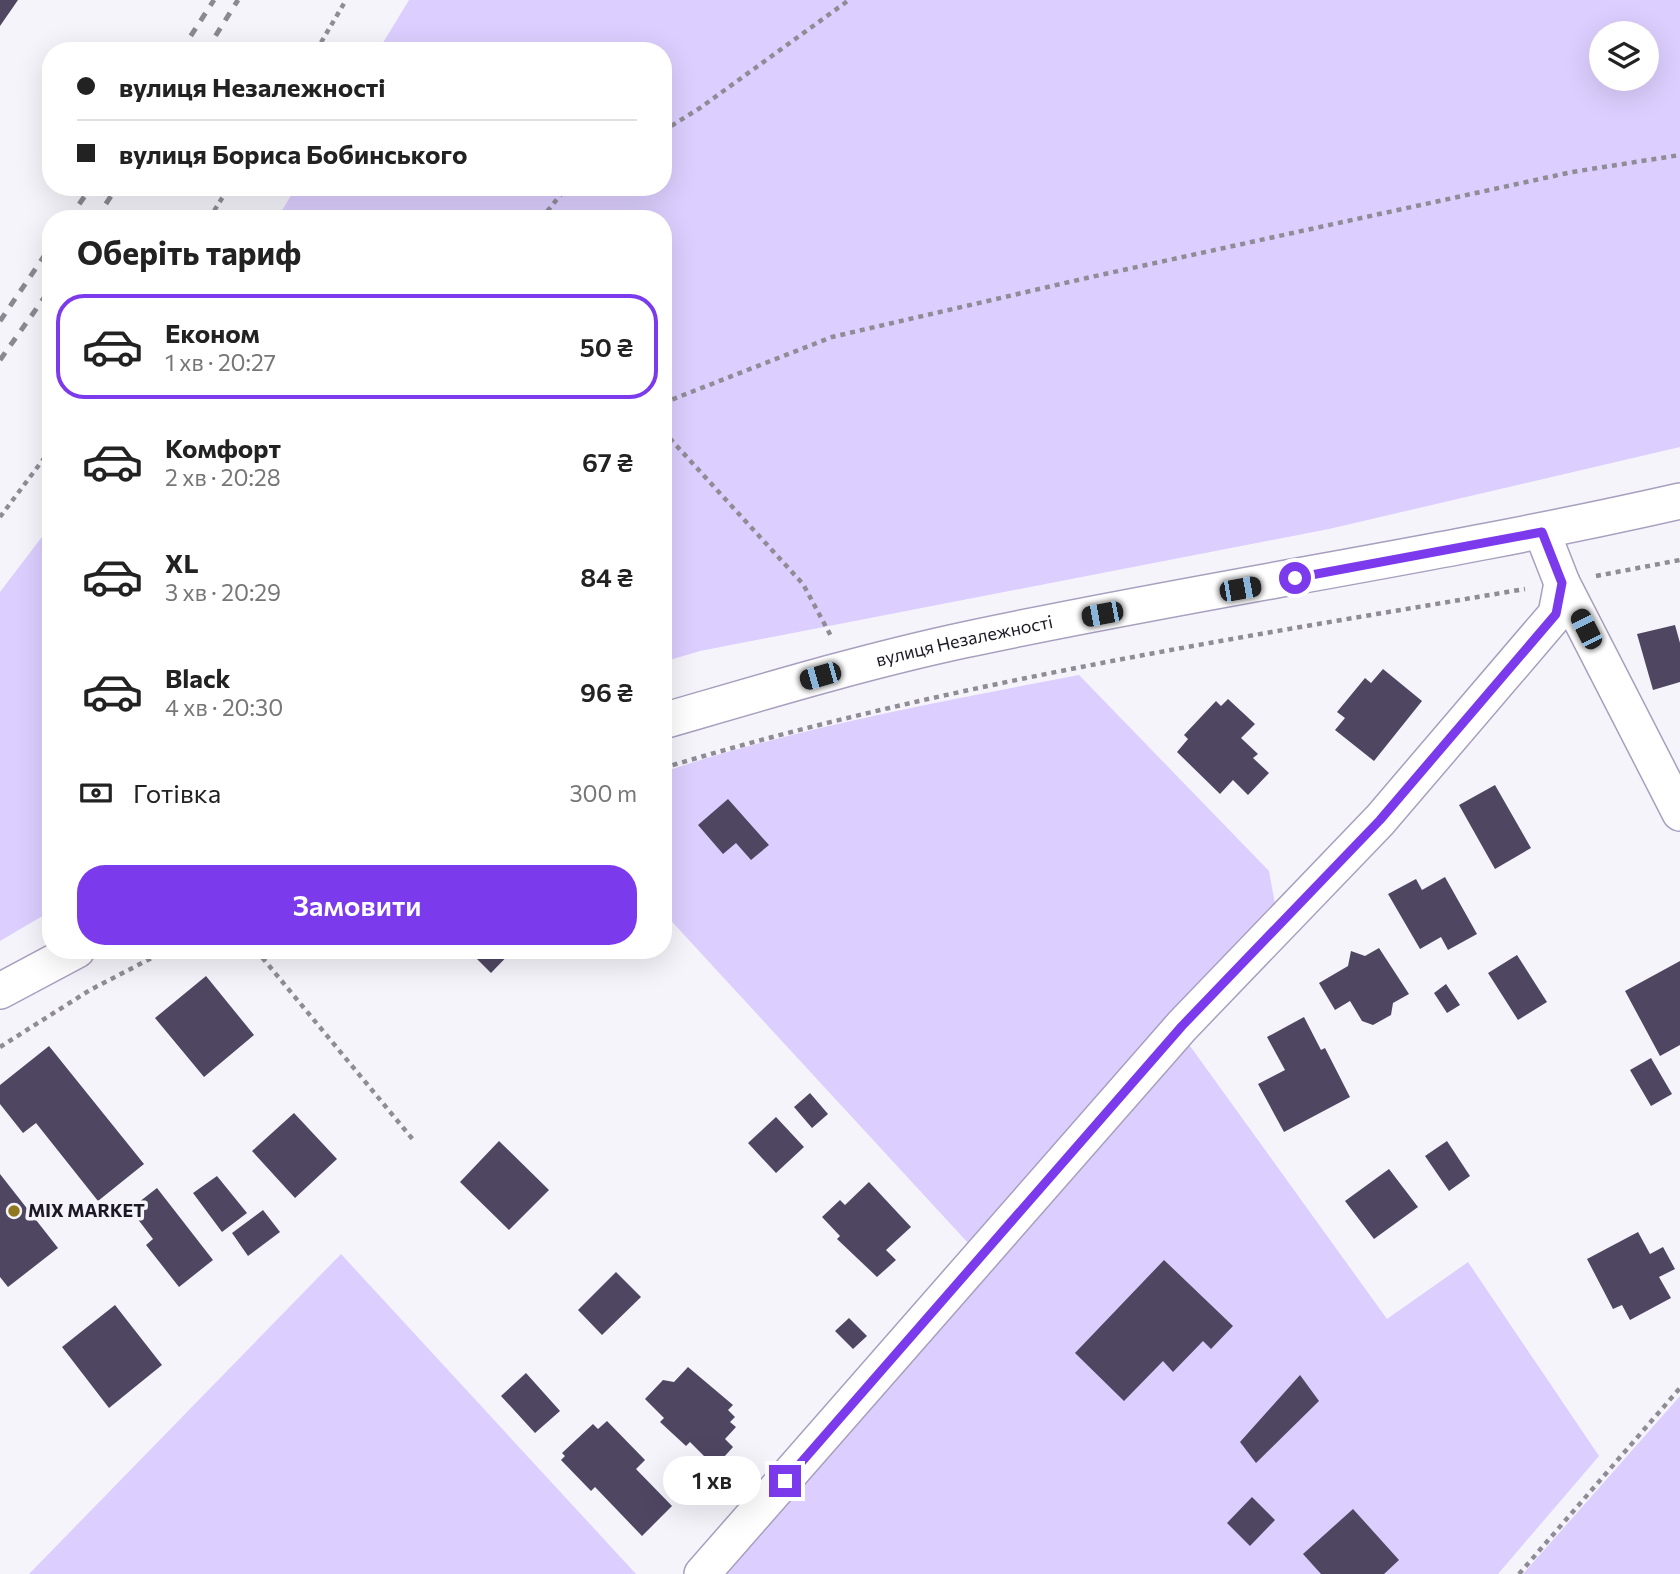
<!DOCTYPE html>
<html lang="uk">
<meta charset="utf-8">
<style>
:root{--surface:#fff;--page:#f2f2f2;--text:#222;--muted:#767676;--line:#e0e0e0;--accent:#7c3aed}
body{margin:0;font-family:Commissioner,sans-serif;background:var(--page);color:var(--text);height:100vh;display:flex;flex-direction:column;font-size:26px;white-space:nowrap}
*{box-sizing:border-box;margin:0}
p{font-size:23px;color:var(--muted)}
.icon{flex:none;width:38px;height:38px;fill:none;stroke:currentColor;stroke-width:2;stroke-linecap:round;stroke-linejoin:round}
.map{position:relative;flex:1;overflow:hidden}
.sheet{position:absolute;left:42px;top:210px;width:630px;height:749px;display:flex;flex-direction:column;background:var(--surface);border-radius:28px;box-shadow:0 7px 28px #0002}
.sheet>*{flex:none}
.guide{position:absolute;left:42px;top:42px;width:630px;height:154px;border-radius:28px;box-shadow:0 7px 28px #0002;display:grid;align-content:center;height:154px;padding:0 35px;background:var(--surface)}
.tools{position:absolute;left:1589px;top:21px;display:grid;gap:14px}
.tools a{display:grid;place-items:center;width:70px;height:70px;border-radius:50%;background:var(--surface);box-shadow:0 7px 28px #0002;font-size:35px}
.end{position:absolute;width:32px;height:32px;margin:-16px;border:9px solid #7c3aed;background:#fff;box-shadow:0 0 0 4px #fff}
.from{border-radius:50%}
.bubble{position:absolute;height:49px;border-radius:24px;background:var(--surface);box-shadow:0 7px 28px #0002;font-size:23px;font-weight:600;line-height:49px;text-align:center}
.car{position:absolute;width:21px;height:42px;margin:-21px -10px;border-radius:9px;box-shadow:0 0 5px 2px #0007;background:linear-gradient(#222 24%,#8ab4d8 0 40%,#222 0 76%,#8ab4d8 0 86%,#222 0)}
.guide b{display:flex;align-items:center;gap:24px;height:66px;font-size:26px}
.guide b+b{border-top:2px solid var(--line)}
.guide i{width:18px;height:18px;background:var(--text)}
ul{padding:0;list-style:none}
li{display:flex;align-items:center;gap:21px;height:105px;margin:0 14px 10px;padding:0 21px;border:4px solid transparent;border-radius:28px}
li div{flex:1}
li b{display:block;font-size:26px}
li em{font-style:normal;font-weight:600}
li.current{border-color:var(--accent)}
li>.icon{width:63px;height:63px;stroke-width:1.5}
h2{padding:0 35px;font-size:32px;line-height:84px}
.pay{display:flex;align-items:center;gap:18px;height:77px;padding:0 35px;font-size:26px}
.pay p{margin-inline-start:auto}
.action{display:flex;gap:14px;margin-top:auto;padding:14px 35px}
.action a{flex:1;height:80px;border-radius:28px;background:var(--accent);color:#fff;font-size:28px;font-weight:600;line-height:80px;text-align:center}
.map>svg:first-child{display:block}
</style>
<div class="map">
<svg width="1680" height="1574" viewBox="0 0 1680 1574">
<rect width="100%" height="100%" fill="#f6f4fb"/>
<path fill="#dccefe" fill-rule="evenodd" d="M 409,0 L 1680,0 L 1680,447 L 1329,529 L 700,651 L 663,662 L 663,219 L 277,219 L 296,187 L 663,187 L 663,51 L 378,51 ZM 1647,33 L 1647,79 L 1601,79 L 1601,33 Z
M 51,525 L 51,911 L 0,941 L 0,592 Z
M 1079,675 L 1269,871 L 1275,904 L 969,1244 L 663,912 L 663,772 C 799,727 939,702 1079,675 Z
M 1185,1039 L 1387,1319 L 1468,1262 L 1599,1456 L 1498,1574 L 705,1574 Z
M 341,1254 L 636,1574 L 29,1574 Z
M 1680,1396 L 1680,1574 L 1523,1574 Z"/>
<path fill="#4f4762" d="M 0,0 L 18,0 L 0,26 Z
M 1675,625 L 1680,643 L 1680,682 L 1653,690 L 1637,634 Z
M 1383,669 L 1422,701 L 1374,761 L 1335,730 L 1345,718 L 1337,712 L 1365,678 L 1371,683 Z
M 1228,699 L 1255,724 L 1241,738 L 1258,754 L 1253,758 L 1269,773 L 1248,795 L 1233,780 L 1220,794 L 1177,752 L 1188,739 L 1184,735 L 1216,701 L 1221,706 Z
M 1495,785 L 1531,848 L 1495,869 L 1459,805 Z
M 728,799 L 769,845 L 751,860 L 736,843 L 723,854 L 698,825 Z
M 1445,877 L 1477,934 L 1448,950 L 1441,937 L 1420,949 L 1388,894 L 1416,879 L 1422,890 Z
M 1379,948 L 1409,994 L 1393,1003 L 1391,1015 L 1373,1025 L 1362,1021 L 1350,1001 L 1335,1010 L 1319,983 L 1348,966 L 1351,951 L 1365,956 Z
M 468,950 L 513,950 L 491,973 Z
M 1517,955 L 1547,1002 L 1518,1020 L 1488,973 Z
M 1680,961 L 1680,1045 L 1660,1056 L 1625,991 Z
M 206,976 L 254,1035 L 204,1077 L 155,1018 Z
M 1446,984 L 1460,1005 L 1447,1013 L 1434,993 Z
M 1304,1017 L 1321,1050 L 1325,1048 L 1350,1097 L 1284,1132 L 1258,1084 L 1285,1070 L 1267,1037 Z
M 49,1046 L 144,1164 L 98,1201 L 36,1123 L 23,1133 L 0,1104 L 0,1085 Z
M 1651,1058 L 1672,1094 L 1651,1106 L 1630,1070 Z
M 810,1093 L 828,1114 L 812,1128 L 794,1107 Z
M 294,1113 L 337,1159 L 295,1198 L 252,1151 Z
M 776,1117 L 804,1147 L 776,1173 L 748,1143 Z
M 499,1141 L 549,1190 L 509,1230 L 460,1182 Z
M 1447,1141 L 1470,1176 L 1449,1191 L 1425,1156 Z
M 1389,1169 L 1418,1207 L 1374,1239 L 1345,1201 Z
M 0,1174 L 58,1248 L 8,1287 L 0,1277 Z
M 217,1176 L 247,1213 L 222,1232 L 193,1193 Z
M 869,1182 L 911,1227 L 886,1250 L 896,1260 L 877,1277 L 837,1239 L 840,1236 L 822,1217 L 840,1200 L 845,1205 Z
M 157,1188 L 213,1260 L 179,1287 L 146,1245 L 153,1239 L 130,1209 Z
M 263,1210 L 280,1232 L 248,1256 L 232,1233 Z
M 1638,1232 L 1650,1254 L 1663,1247 L 1675,1269 L 1659,1277 L 1671,1298 L 1630,1320 L 1622,1305 L 1613,1309 L 1587,1259 Z
M 1164,1260 L 1233,1326 L 1211,1349 L 1203,1341 L 1173,1372 L 1163,1361 L 1124,1401 L 1075,1353 Z
M 616,1272 L 641,1297 L 602,1335 L 578,1310 Z
M 115,1305 L 162,1365 L 109,1408 L 62,1347 Z
M 849,1318 L 867,1336 L 853,1349 L 835,1331 Z
M 688,1367 L 733,1405 L 728,1410 L 735,1417 L 730,1422 L 736,1427 L 725,1439 L 733,1447 L 715,1467 L 690,1442 L 686,1446 L 660,1422 L 664,1418 L 645,1399 L 663,1380 L 674,1382 Z
M 526,1373 L 560,1411 L 535,1433 L 501,1396 Z
M 1300,1375 L 1319,1401 L 1256,1463 L 1240,1442 Z
M 607,1421 L 645,1460 L 636,1469 L 672,1506 L 642,1536 L 595,1487 L 591,1491 L 561,1460 L 565,1456 L 562,1453 L 593,1424 L 598,1429 Z
M 1252,1497 L 1275,1520 L 1250,1546 L 1227,1523 Z
M 1353,1509 L 1399,1560 L 1384,1574 L 1321,1574 L 1303,1554 Z"/>
<g fill="none" stroke-linecap="round" stroke-linejoin="round">
<g stroke="#a89fbe" stroke-width="38">
<g id="minor">
<path d="M 1542,532 L 1562,583 L 1680,813"/>
<path id="s1" d="M 663,721 C 763,692 862,662 964,640 C 1202,589 1443,555 1680,501"/>
<path d="M 0,991 L 77,950"/>
<path d="M 702,1574 L 1182,1026 L 1380,820 L 1556,614 L 1562,583"/>
</g>
</g>
<path stroke="#8f8c95" stroke-width="4.5" stroke-dasharray="5 5" stroke-linecap="butt" d="M 316,51 L 346,0
M 663,131 L 700,108 L 849,0
M 209,219 L 229,187
M 541,219 L 562,193 L 572,187
M 663,403 L 832,337 L 1091,277 L 1572,172 L 1680,155
M 663,431 L 803,584 L 832,638
M 0,517 L 51,449
M 1596,576 L 1680,560
M 663,768 C 945,683 1236,638 1525,589
M 256,950 L 415,1142
M 0,1047 L 90,990 L 167,950
M 1519,1574 L 1680,1388"/>
<use href="#minor" stroke="#fff" stroke-width="35"/>
<path stroke="#8b8891" stroke-width="5" stroke-dasharray="9 9" stroke-linecap="butt" d="M 181,51 L 214,0
M 206,51 L 238,0
M 69,219 L 91,187
M 96,219 L 117,187
M 0,321 L 51,246
M 0,360 L 51,288"/>
</g>
<g fill="none" stroke-linecap="round" stroke-linejoin="round">
<path stroke="#7c3aed" stroke-width="9" d="M 785,1481 L 1182,1026 L 1380,820 L 1556,614 L 1562,583 L 1542,532 L 1295,578"/>
</g>
<circle fill="#90781e" stroke="#f6f4fb" stroke-width="2.5" cx="14" cy="1211" r="7"/>
<g text-anchor="middle" stroke-width="7" stroke-linejoin="round" paint-order="stroke">
<g font-size="18" fill="#1c1824" stroke="#f6f4fb">
<text dy="6" stroke="none"><textPath href="#s1" startOffset="312">вулиця Незалежності</textPath></text>
</g>
<g font-size="18" font-weight="bold" fill="#1c1824" stroke="#f6f4fb" text-anchor="start">
<text x="28" y="1217">MIX MARKET</text>
</g>
</g>
</svg>
<div class="tools">
<a><svg class="icon" aria-label="layers" viewBox="0 0 24 24"><path d="M12 4l9 5-9 5-9-5zM3 14l9 5 9-5"/></svg></a>
</div>
<i class="end from" style="left:1295px;top:578px"></i>
<i class="end" style="left:785px;top:1481px"></i>
<div class="bubble" style="left:663px;top:1456px;width:98px">1 хв</div>
<i class="car" style="left:1240px;top:589px;rotate:80deg"></i>
<i class="car" style="left:1102px;top:614px;rotate:259deg"></i>
<i class="car" style="left:1586px;top:629px;rotate:333deg"></i>
<i class="car" style="left:820px;top:676px;rotate:254deg"></i>
<div class="guide">
<b><i class="from"></i>вулиця Незалежності</b>
<b><i></i>вулиця Бориса Бобинського</b>
</div>
<section class="sheet">
<h2>Оберіть тариф</h2>
<ul>
<li class="current"><svg class="icon" aria-label="car" viewBox="0 0 24 24"><path d="M5 17H2v-5l4-1 3-4h7l3 4 3 1v5h-3M9 17h6M6 11h13"/><circle cx="7" cy="17" r="2"/><circle cx="17" cy="17" r="2"/></svg><div><b>Економ</b><p>1 хв · 20:27</p></div><em>50 ₴</em></li>
<li><svg class="icon" aria-label="car" viewBox="0 0 24 24"><path d="M5 17H2v-5l4-1 3-4h7l3 4 3 1v5h-3M9 17h6M6 11h13"/><circle cx="7" cy="17" r="2"/><circle cx="17" cy="17" r="2"/></svg><div><b>Комфорт</b><p>2 хв · 20:28</p></div><em>67 ₴</em></li>
<li><svg class="icon" aria-label="car" viewBox="0 0 24 24"><path d="M5 17H2v-5l4-1 3-4h7l3 4 3 1v5h-3M9 17h6M6 11h13"/><circle cx="7" cy="17" r="2"/><circle cx="17" cy="17" r="2"/></svg><div><b>XL</b><p>3 хв · 20:29</p></div><em>84 ₴</em></li>
<li><svg class="icon" aria-label="car" viewBox="0 0 24 24"><path d="M5 17H2v-5l4-1 3-4h7l3 4 3 1v5h-3M9 17h6M6 11h13"/><circle cx="7" cy="17" r="2"/><circle cx="17" cy="17" r="2"/></svg><div><b>Black</b><p>4 хв · 20:30</p></div><em>96 ₴</em></li>
</ul>
<div class="pay"><svg class="icon" aria-label="cash" viewBox="0 0 24 24"><path d="M3 7h18v10H3z"/><circle cx="12" cy="12" r="2"/></svg>Готівка<p>300 m</p></div>
<div class="action"><a>Замовити</a></div>
</section>
</div>
